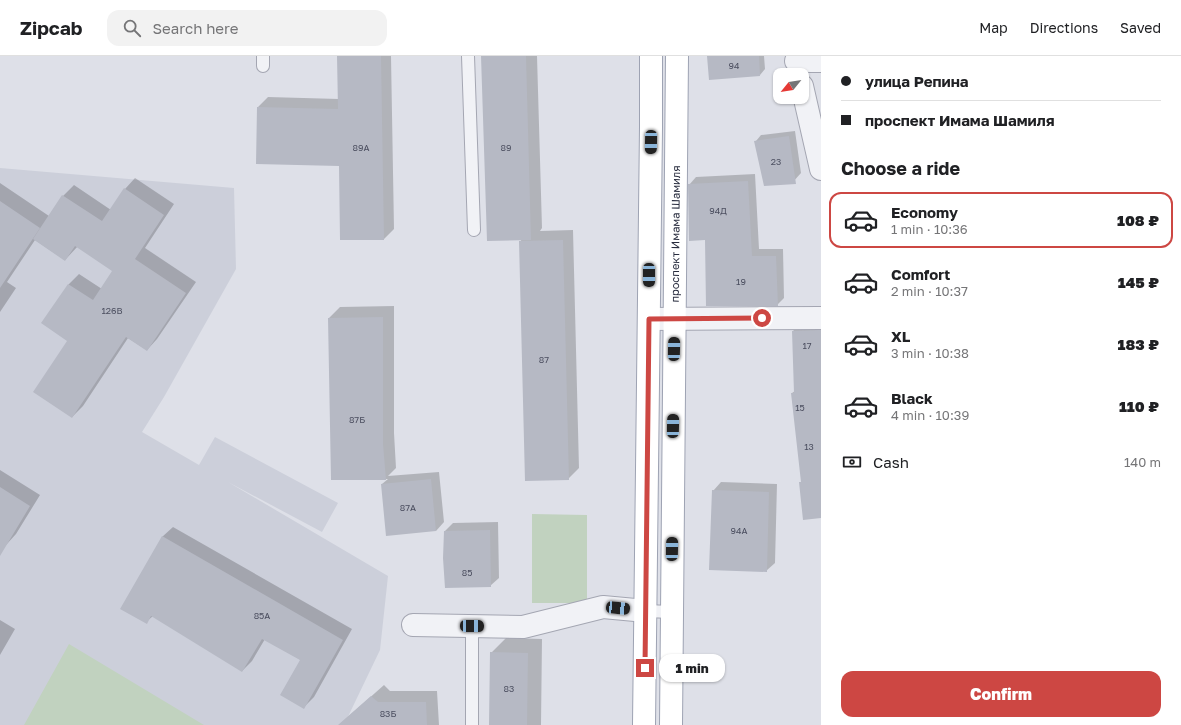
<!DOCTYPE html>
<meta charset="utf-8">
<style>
:root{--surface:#fff;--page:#f2f2f2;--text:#202124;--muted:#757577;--line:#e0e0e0;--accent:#cd4743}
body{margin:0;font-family:"Golos Text",sans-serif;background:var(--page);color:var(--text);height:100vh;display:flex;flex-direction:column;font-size:15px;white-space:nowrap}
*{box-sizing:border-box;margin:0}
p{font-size:13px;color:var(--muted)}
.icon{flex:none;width:22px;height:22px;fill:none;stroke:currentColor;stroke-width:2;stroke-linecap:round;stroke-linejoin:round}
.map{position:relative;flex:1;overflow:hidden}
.side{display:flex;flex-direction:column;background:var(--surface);width:360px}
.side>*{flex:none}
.top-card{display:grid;align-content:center;height:88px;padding:0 20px;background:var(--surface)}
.needle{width:26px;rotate:240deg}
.controls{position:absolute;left:773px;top:12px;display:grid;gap:8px}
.controls a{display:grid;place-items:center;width:36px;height:36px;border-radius:8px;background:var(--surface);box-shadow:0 1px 3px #0004;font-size:20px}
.end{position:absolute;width:18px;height:18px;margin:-9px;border:5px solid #cd4743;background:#fff;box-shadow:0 0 0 2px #fff}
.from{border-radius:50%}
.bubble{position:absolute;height:28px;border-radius:12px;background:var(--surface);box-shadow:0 1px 3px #0004;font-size:13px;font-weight:800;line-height:28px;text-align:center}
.car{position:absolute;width:12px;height:24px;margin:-12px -6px;border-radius:5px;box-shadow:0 0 3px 1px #0007;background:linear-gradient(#222 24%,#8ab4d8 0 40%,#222 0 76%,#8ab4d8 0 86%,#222 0)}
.top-card b{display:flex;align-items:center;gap:14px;height:38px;font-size:15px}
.top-card b+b{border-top:1px solid var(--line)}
.top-card i{width:10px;height:10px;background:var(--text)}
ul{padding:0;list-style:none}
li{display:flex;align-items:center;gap:12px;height:56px;margin:0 8px 6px;padding:0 12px;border:2px solid transparent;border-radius:12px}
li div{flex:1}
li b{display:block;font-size:15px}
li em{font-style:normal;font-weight:800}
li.current{border-color:var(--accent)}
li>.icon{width:36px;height:36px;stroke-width:1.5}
h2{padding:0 20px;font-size:18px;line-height:48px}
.pay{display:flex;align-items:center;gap:10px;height:44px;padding:0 20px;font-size:15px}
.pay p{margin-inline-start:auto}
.action{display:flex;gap:8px;margin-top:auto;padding:8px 20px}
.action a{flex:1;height:46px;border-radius:12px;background:var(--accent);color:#fff;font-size:16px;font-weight:800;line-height:46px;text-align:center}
header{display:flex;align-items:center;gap:24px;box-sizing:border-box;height:56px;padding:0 20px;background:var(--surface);border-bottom:1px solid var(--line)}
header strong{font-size:19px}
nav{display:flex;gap:22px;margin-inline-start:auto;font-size:14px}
.search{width:280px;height:36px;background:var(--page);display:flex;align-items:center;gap:10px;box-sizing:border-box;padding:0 14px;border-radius:12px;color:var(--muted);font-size:15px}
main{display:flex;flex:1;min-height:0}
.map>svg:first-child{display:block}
</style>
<header>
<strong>Zipcab</strong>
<div class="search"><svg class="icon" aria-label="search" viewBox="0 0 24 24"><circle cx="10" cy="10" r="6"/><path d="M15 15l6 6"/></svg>Search here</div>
<nav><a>Map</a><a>Directions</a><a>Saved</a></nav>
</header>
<main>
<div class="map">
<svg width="821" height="669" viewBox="0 0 821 669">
<rect width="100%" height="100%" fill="#dee0e8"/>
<path fill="#cccfda" d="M 0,112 L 234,132 L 236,213 L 164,341 L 142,376 L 199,409 L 215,381 L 338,447 L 322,476 L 228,426 L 388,520 L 380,594 L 344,669 L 0,669 Z"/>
<path fill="#c1d2bf" d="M 532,458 L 587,459 L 587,547 L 532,547 Z
M 69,588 L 204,669 L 24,669 Z"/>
<path fill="#0003" d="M 338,0 L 391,0 L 394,173 L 384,183 L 340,109 L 258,51 L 268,41 L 339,43 Z
M 482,0 L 537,0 L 542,172 L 540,175 L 573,174 L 579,412 L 568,423 L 520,186 L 522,183 Z
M 708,0 L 764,0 L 765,13 L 760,19 Z
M 795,75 L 801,117 L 792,127 L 756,85 L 761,79 Z
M 755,118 L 759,193 L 783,193 L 784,242 L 777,249 L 706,183 L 689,129 L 696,121 Z
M 135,122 L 174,148 L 145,192 L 196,226 L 157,283 L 147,294 L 128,282 L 83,350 L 72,361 L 68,284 L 43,267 L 69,228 L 79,218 L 102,233 L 114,215 L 78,190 L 65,204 L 35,184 L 7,226 L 16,232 L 0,256 L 0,127 L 49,160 L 63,140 L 74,129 L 111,154 L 125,133 Z
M 394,250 L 394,377 L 396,412 L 388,420 L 439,416 L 444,466 L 436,475 L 382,428 L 388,423 L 332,423 L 329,262 L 340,251 Z
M 799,269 L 821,269 L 821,461 L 802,426 L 792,337 L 795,335 L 793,275 Z
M 0,414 L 40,439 L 16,478 L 6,489 L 0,485 Z
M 721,426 L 777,428 L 775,507 L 766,515 L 713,435 Z
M 498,466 L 499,522 L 490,530 L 444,502 L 445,475 L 453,467 Z
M 173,471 L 352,573 L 314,641 L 304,651 L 301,604 L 265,583 L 252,605 L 242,615 L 153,560 L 146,566 L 162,481 Z
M 0,564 L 15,573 L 0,599 Z
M 506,582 L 542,583 L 541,669 L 490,669 L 491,597 Z
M 384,629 L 390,635 L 437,635 L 439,669 L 339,669 Z"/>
<path fill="#b6b9c4" d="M 337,0 L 381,0 L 384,184 L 340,184 L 339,110 L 256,108 L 257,51 L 338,53 Z
M 481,0 L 526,0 L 531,184 L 487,185 Z
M 707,0 L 759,0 L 760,20 L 709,24 Z
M 789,80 L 796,128 L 764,130 L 754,85 Z
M 748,125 L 752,200 L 776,200 L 778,250 L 706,250 L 705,184 L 689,185 L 688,128 Z
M 124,132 L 164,159 L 135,203 L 186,237 L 147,295 L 126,281 L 72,362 L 33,336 L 67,285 L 41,267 L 68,228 L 93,244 L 112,215 L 75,190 L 65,205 L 33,183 L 62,139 L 102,165 Z
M 0,145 L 40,172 L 0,232 Z
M 563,184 L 569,424 L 525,425 L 519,185 Z
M 383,261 L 383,388 L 386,424 L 331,424 L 328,262 Z
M 821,274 L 821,462 L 803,464 L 799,426 L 801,426 L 791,337 L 794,337 L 792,275 Z
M 431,423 L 436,475 L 386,480 L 381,428 Z
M 0,431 L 30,450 L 0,500 Z
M 712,434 L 769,436 L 767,516 L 709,514 Z
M 490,474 L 491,531 L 445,532 L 443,502 L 444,475 Z
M 162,480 L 343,584 L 304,653 L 280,639 L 300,604 L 262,583 L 242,616 L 151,560 L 147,568 L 120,553 Z
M 490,596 L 528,597 L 527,669 L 489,669 Z
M 371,640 L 378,646 L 426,646 L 427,669 L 338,669 Z"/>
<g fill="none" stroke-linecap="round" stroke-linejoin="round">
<g stroke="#a4a6b2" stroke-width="14">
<path id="service" d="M 263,0 L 263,10
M 468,0 L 474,174
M 646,555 L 671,556
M 472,669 L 472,570"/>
</g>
<g stroke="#a4a6b2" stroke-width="24">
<path id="minor" d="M 796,5 L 821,5
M 802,30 L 821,113
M 649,263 L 821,262
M 413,569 L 523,571 L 603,551 L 646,555"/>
</g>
<g stroke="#9ea3b3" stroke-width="24">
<g id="primary">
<path d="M 644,669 L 651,71 L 651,0"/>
<path id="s1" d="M 671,669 L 677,0"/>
</g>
</g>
<use href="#service" stroke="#f1f2f6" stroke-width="12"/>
<use href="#minor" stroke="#f1f2f6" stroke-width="22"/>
<use href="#primary" stroke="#fff" stroke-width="22"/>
</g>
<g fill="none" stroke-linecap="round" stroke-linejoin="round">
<path stroke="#cd4743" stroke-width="5" d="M 645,612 L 649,263 L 762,262"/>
</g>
<g text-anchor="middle" stroke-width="4" stroke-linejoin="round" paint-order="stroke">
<g font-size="9" fill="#4c4f60">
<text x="734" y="13">94</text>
<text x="361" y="95">89А</text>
<text x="506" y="95">89</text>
<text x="776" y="109">23</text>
<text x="718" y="158">94Д</text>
<text x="741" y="229">19</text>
<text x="112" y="258">126В</text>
<text x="807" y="293">17</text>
<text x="544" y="307">87</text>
<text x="800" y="355">15</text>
<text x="357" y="367">87Б</text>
<text x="809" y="394">13</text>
<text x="408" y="455">87А</text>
<text x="739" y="478">94А</text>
<text x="467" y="520">85</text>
<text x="262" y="563">85А</text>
<text x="509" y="636">83</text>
<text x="388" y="661">83Б</text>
</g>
<g font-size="11" fill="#282c3e" stroke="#eef0f5">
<text dy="4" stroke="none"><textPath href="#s1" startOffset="491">проспект Имама Шамиля</textPath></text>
</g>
</g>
</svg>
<div class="controls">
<a><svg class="needle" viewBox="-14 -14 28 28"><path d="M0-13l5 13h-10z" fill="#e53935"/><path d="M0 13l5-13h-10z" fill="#757577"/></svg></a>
</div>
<i class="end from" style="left:762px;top:262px"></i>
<i class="end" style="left:645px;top:612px"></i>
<div class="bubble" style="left:659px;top:598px;width:66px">1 min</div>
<i class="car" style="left:651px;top:86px;rotate:181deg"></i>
<i class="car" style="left:649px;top:219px;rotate:180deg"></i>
<i class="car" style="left:674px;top:293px;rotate:1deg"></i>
<i class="car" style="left:673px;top:370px;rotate:1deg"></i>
<i class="car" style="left:672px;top:493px;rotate:1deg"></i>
<i class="car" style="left:618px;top:552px;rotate:96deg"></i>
<i class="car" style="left:472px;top:570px;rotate:91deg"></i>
</div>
<section class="side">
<div class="top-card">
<b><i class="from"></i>улица Репина</b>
<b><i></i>проспект Имама Шамиля</b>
</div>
<h2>Choose a ride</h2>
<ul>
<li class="current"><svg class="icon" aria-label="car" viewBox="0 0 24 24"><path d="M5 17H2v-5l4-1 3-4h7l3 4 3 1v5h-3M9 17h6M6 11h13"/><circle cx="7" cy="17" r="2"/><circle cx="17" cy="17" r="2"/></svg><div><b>Economy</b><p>1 min · 10:36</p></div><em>108 ₽</em></li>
<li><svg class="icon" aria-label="car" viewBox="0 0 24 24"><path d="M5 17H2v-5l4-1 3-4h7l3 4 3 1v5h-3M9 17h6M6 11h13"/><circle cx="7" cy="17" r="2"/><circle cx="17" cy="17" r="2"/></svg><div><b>Comfort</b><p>2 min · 10:37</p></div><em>145 ₽</em></li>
<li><svg class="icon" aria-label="car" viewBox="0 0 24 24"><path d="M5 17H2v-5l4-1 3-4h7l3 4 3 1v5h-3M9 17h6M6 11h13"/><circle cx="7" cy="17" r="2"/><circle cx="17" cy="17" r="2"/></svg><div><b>XL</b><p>3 min · 10:38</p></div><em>183 ₽</em></li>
<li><svg class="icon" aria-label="car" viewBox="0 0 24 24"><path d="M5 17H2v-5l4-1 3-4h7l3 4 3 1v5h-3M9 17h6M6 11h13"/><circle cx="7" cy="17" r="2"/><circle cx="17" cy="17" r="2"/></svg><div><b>Black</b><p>4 min · 10:39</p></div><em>110 ₽</em></li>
</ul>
<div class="pay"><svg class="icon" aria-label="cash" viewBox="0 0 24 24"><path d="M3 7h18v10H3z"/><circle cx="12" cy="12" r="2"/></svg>Cash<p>140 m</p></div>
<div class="action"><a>Confirm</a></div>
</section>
</main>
